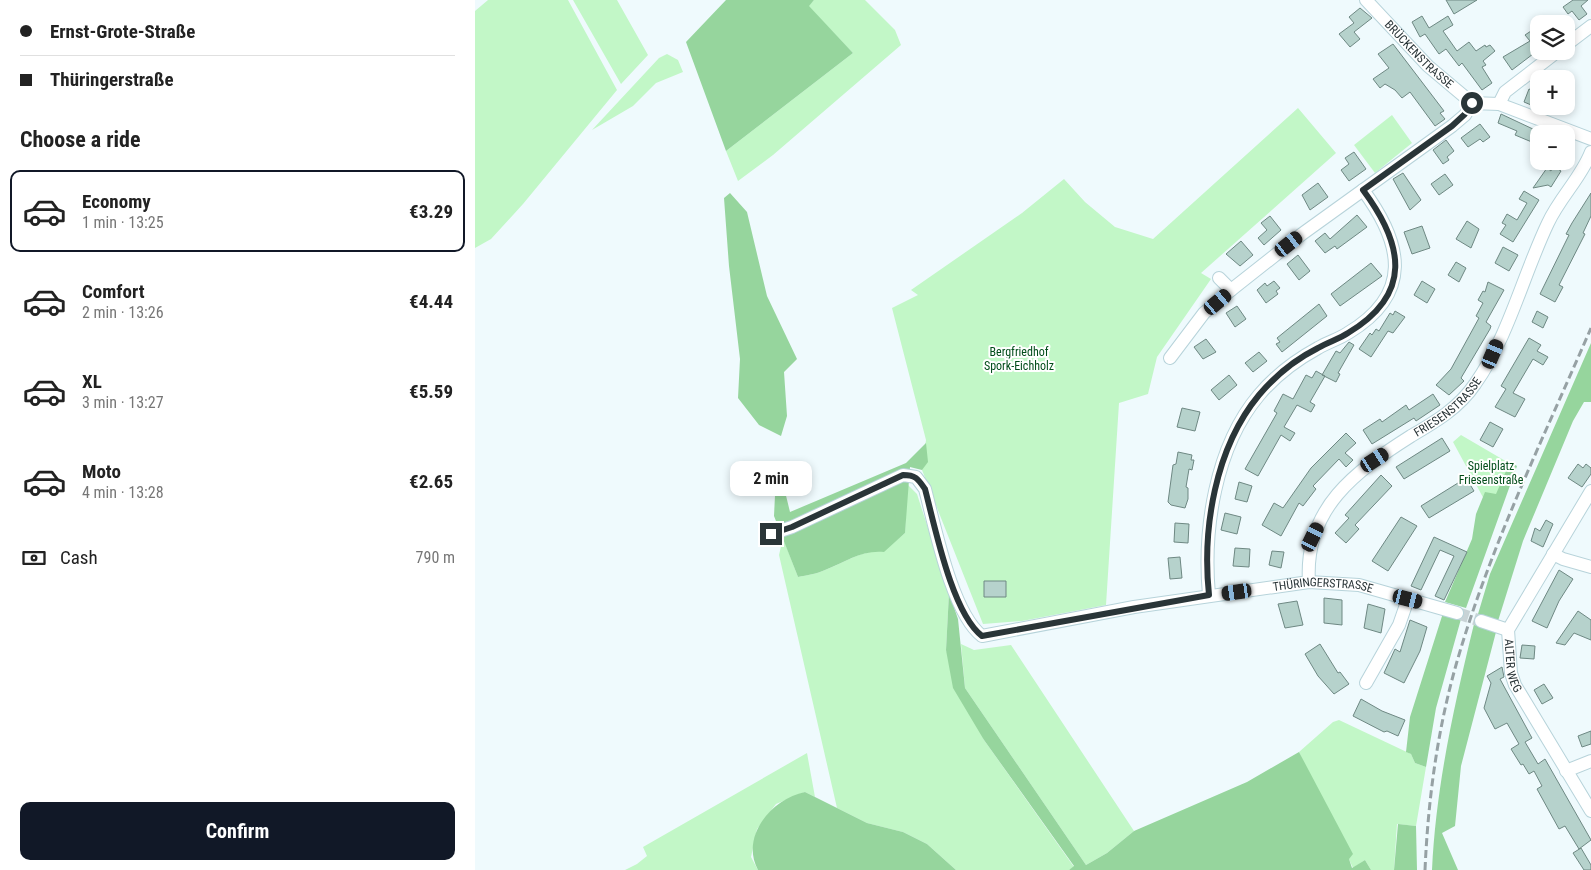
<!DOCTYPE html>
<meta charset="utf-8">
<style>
:root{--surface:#fff;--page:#f6f6f6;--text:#222;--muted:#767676;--line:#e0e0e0;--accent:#111827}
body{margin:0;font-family:"Roboto Condensed",sans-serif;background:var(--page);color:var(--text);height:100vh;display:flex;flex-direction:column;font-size:19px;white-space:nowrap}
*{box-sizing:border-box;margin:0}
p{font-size:16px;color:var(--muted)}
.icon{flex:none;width:28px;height:28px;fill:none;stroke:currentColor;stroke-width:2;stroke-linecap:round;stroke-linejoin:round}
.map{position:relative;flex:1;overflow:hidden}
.drawer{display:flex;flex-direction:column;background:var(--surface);width:475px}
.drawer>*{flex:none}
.top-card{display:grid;align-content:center;height:110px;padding:0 20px;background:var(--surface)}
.fabs{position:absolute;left:1055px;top:15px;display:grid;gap:10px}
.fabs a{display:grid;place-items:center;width:45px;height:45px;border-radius:10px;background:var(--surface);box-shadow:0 2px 8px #0003;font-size:25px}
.end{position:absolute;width:22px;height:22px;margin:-11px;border:6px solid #2a3538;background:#fff;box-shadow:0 0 0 2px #fff}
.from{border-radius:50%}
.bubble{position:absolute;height:35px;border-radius:10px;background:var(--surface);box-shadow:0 2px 8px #0003;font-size:16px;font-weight:700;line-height:35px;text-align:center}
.car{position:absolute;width:15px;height:30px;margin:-15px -8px;border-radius:6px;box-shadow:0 0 4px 1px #0007;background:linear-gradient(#222 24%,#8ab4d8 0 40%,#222 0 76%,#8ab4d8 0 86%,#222 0)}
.top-card b{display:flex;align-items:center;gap:18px;height:48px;font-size:19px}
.top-card b+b{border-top:1px solid var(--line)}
.top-card i{width:12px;height:12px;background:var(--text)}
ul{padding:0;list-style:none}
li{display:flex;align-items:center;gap:15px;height:82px;margin:0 10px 8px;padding:0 10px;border:2px solid transparent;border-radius:10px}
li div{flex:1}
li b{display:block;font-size:19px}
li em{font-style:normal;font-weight:700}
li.active{border-color:var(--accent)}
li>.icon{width:45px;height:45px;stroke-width:1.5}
h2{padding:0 20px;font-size:22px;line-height:60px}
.pay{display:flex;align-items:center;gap:12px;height:55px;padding:0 20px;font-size:19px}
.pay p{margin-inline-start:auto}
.action{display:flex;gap:10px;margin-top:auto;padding:10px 20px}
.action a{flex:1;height:58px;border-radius:10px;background:var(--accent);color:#fff;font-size:20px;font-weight:700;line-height:58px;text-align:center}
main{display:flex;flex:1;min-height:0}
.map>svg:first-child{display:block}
</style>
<main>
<section class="drawer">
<div class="top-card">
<b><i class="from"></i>Ernst-Grote-Straße</b>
<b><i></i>Thüringerstraße</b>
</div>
<h2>Choose a ride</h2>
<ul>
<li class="active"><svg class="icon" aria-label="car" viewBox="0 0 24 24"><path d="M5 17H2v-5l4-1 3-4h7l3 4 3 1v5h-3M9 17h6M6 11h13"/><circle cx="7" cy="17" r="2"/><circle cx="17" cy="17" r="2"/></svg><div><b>Economy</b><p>1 min · 13:25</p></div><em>€3.29</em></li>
<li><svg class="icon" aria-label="car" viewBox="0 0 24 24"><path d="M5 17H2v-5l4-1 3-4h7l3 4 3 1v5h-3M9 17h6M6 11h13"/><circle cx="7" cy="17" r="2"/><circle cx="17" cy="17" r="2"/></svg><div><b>Comfort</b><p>2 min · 13:26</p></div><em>€4.44</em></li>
<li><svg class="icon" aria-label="car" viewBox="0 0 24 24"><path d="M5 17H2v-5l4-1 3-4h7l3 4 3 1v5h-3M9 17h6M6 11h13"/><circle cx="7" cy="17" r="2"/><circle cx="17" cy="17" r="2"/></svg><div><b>XL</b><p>3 min · 13:27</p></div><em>€5.59</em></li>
<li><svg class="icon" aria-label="car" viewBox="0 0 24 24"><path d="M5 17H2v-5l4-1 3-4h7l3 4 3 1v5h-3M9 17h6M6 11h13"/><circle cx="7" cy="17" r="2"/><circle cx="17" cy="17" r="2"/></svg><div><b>Moto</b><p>4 min · 13:28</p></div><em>€2.65</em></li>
</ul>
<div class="pay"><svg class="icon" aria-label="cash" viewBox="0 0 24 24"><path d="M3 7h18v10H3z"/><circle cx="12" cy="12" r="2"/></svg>Cash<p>790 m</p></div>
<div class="action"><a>Confirm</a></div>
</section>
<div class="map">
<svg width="1116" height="870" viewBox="0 0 1116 870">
<rect width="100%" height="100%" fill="#effafd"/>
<path fill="#c2f7c7" d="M 13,0 L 93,0 L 142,90 L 48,204 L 16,239 L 0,248 L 0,11 Z
M 98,0 L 142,0 L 173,55 L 146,84 Z
M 339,0 L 390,0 L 420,30 L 426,45 L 298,155 L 263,181 L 251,151 L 378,53 L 333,6 Z
M 192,54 L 203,60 L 208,72 L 181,83 L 158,106 L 117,130 L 184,58 Z
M 823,108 L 861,153 L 726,273 L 736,279 L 682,357 L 673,394 L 644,403 L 631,605 L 547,621 L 508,624 L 447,470 L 451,440 L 417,308 L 443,295 L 436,290 L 547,213 L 589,179 L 610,202 L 640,227 L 678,239 Z
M 917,115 L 937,143 L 900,173 L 879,145 Z
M 986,435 L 1039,466 L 1017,514 L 978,442 Z
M 432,484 L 442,494 L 474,593 L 471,650 L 509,740 L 599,867 L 594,870 L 481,870 L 452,844 L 428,832 L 392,823 L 362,808 L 304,555 L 308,538 L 323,577 C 332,575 342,574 350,570 C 371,562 386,550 409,551 L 430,533 Z
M 486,644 L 499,650 L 536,645 L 659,831 L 632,853 L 611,865 L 490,688 Z
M 864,720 L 936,754 L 940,763 L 951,767 L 941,826 L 922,824 L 919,870 L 896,870 L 890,860 L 878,868 L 824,752 L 858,722 Z
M 332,753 L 340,797 L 330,792 L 301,804 L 282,829 L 276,857 L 283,870 L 150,870 L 162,864 L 172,856 L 168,847 Z"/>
<path fill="#96d59d" d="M 251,0 L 339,0 L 334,6 L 378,53 L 251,151 L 211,42 Z
M 255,193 L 272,212 L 292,296 L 322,359 L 309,372 L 312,416 L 306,436 L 284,425 L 263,398 L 265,359 L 254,266 L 249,198 Z
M 1116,343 L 1116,402 L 1109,402 L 1098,421 L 1048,541 L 1023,621 L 1003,614 L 1015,574 Z
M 451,443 L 453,462 L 447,470 L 435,467 L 430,533 L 409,552 C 386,550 371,562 350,570 C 342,574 332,575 323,577 L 299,516 L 301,475 L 306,475 L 315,512 L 431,463 Z
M 1035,462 L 1042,466 L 991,608 L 970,602 L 997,539 L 1001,514 L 1010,492 L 1021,494 Z
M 474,593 L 483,619 L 490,688 L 611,865 L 632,853 L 659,831 L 772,782 L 824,752 L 878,854 L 874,859 L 877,868 L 890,860 L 896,870 L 594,870 L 599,866 L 509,740 L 478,688 L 471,650 Z
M 968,613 L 986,619 L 961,708 L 951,767 L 940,763 L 936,754 L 931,752 L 935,717 Z
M 999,624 L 1021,632 L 986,766 L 980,826 L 967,833 L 983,870 L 957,870 C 961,786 979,706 999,624 Z
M 330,792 L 392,823 L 428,832 L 452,844 L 481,870 L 283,870 C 265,837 296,799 330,792 Z
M 923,824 L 941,826 L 942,870 L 919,870 Z"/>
<path fill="#b6d2cc" stroke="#6e8883" d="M 971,0 L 1002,0 L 979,14 Z
M 1098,0 L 1113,0 L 1106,6 L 1112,14 L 1104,20 L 1097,11 L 1093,14 L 1088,7 Z
M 885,8 L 897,18 L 879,32 L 885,39 L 875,47 L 864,34 L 879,23 L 874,17 Z
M 947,16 L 954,28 L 973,16 L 978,25 L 968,31 L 982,51 L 994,42 L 1001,51 L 1010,45 L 1011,47 L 1015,45 L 1020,51 L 1008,61 L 1011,65 L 1007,67 L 1017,83 L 1007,90 L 987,63 L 984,66 L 971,49 L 964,54 L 950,34 L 945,37 L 937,22 Z
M 1056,31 L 1061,37 L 1064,35 L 1064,53 L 1062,51 L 1037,70 L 1028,57 L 1055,41 L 1050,35 Z
M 918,44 L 969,111 L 965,113 L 970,119 L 960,126 L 935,92 L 927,98 L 920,90 L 910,84 L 905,88 L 898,79 L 914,68 L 903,54 Z
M 1054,89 L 1064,93 L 1061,107 L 1049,102 Z
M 1026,114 L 1060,130 L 1059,133 L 1064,135 L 1064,145 L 1040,135 L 1042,131 L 1023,123 Z
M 1005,124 L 1015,137 L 1008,142 L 1005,139 L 993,147 L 986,138 Z
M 971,140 L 979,151 L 972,157 L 974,160 L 968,164 L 958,150 Z
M 879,152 L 891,169 L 874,181 L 866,170 L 874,164 L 870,158 Z
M 1078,166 L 1086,171 L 1076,187 L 1073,185 L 1058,188 L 1072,168 L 1076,171 Z
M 928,173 L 946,200 L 935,210 L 918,179 Z
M 970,174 L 978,185 L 964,195 L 956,184 Z
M 843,183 L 853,197 L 835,210 L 827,195 Z
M 1049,191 L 1064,200 L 1038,242 L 1025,234 L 1031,225 L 1027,223 L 1032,214 L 1042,220 L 1052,203 L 1044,199 Z
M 1116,193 L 1116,216 L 1108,233 L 1110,234 L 1084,285 L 1088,287 L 1080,302 L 1065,294 L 1094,235 L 1091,234 L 1097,223 Z
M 882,215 L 892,227 L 862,249 L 860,246 L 850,253 L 840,241 L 850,233 L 855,239 Z
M 795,216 L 806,230 L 789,245 L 783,238 L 792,230 L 786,223 Z
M 992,221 L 1004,229 L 996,248 L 981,239 Z
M 947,226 L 955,248 L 937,254 L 929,232 Z
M 766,241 L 778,255 L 765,266 L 751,254 Z
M 1028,247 L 1043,255 L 1034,271 L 1020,263 Z
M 823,255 L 835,271 L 824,280 L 812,264 Z
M 981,262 L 991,268 L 984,282 L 973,275 Z
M 896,263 L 907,276 L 865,306 L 856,294 Z
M 799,281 L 805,288 L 801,291 L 803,294 L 791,303 L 782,290 L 790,283 L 792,286 Z
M 947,281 L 960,289 L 952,303 L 939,295 Z
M 1013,282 L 1029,290 L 1011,322 L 1016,326 L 1015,329 L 986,378 L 989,381 L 974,395 L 961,385 L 976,369 L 1004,318 L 1001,316 L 1008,303 L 1003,300 L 1008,291 L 1010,292 Z
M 844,304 L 852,316 L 807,352 L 801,344 L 805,342 L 802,338 Z
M 762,306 L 771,319 L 760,327 L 751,313 Z
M 920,311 L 930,317 L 918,333 L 913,331 L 896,357 L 884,349 L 895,333 L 897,335 L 901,329 L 904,331 L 915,313 L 918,315 Z
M 1062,311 L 1073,317 L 1068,328 L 1057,322 Z
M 1054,338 L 1066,345 L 1062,351 L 1073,357 L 1068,365 L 1058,359 L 1038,393 L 1050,399 L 1040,417 L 1020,407 L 1031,389 L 1026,386 Z
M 731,339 L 741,352 L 728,359 L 719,347 Z
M 874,342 L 879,345 L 863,373 L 865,374 L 861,382 L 847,375 L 861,351 L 865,353 Z
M 784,352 L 792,361 L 778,372 L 770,363 Z
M 841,371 L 850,376 L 835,402 L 840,405 L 836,412 L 822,405 L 809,427 L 820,433 L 815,441 L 806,435 L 783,476 L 770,469 L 802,413 L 799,411 L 808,394 L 818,399 L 831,375 L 837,378 Z
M 754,375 L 762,385 L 744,400 L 736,390 Z
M 958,394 L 965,405 L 941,421 L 939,418 L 897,444 L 888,430 L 905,419 L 907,422 L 931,405 L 934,410 Z
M 707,408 L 725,412 L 720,431 L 702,427 Z
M 1015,422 L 1028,429 L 1018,447 L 1005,440 Z
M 871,433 L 881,443 L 870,453 L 878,460 L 871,467 L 864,459 L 838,486 L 841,489 L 828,506 L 824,503 L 806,536 L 787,525 L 799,503 L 808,508 L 836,468 Z
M 967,438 L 975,451 L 929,479 L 921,467 Z
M 703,452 L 717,455 L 716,460 L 719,460 L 717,470 L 714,469 L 711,487 L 713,488 L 713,499 L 710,508 L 696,505 L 693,502 L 698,465 L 701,464 Z
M 1103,464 L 1108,468 L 1111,464 L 1116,468 L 1116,474 L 1107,487 L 1093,478 Z
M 906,475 L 917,486 L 880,525 L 884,529 L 871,543 L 860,533 L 874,518 L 870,515 Z
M 991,478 L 999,491 L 954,518 L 946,506 Z
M 764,482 L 777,486 L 772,502 L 760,499 Z
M 750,513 L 766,517 L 762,534 L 746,530 Z
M 926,517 L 942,526 L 913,571 L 897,561 Z
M 1071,520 L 1078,524 L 1068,547 L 1056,541 L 1060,528 L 1065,531 Z
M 700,523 L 714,524 L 713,543 L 699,542 Z
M 959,537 L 992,552 L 969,600 L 960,596 L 979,556 L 965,550 L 946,590 L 936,586 Z
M 760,548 L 775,549 L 774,567 L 758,566 Z
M 797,551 L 809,552 L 806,568 L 794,565 Z
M 705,557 L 707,578 L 695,579 L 693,558 Z
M 1084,570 L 1098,579 L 1084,601 L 1072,628 L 1057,621 Z
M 509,581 L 531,581 L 531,597 L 509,597 Z
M 849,598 L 867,600 L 867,625 L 849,623 Z
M 822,601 L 828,625 L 810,628 L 803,604 Z
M 893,604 L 910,609 L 906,633 L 889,628 Z
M 1103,611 L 1116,620 L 1116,640 L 1099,633 L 1090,645 L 1081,643 Z
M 935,620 L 952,627 L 945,651 L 929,683 L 909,673 L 920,649 L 925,652 Z
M 845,644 L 863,673 L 865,672 L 874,684 L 859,694 L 843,676 L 830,654 Z
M 1047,645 L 1060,646 L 1059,659 L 1045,658 Z
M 1027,667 L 1029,677 L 1025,679 L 1057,738 L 1050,742 L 1063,764 L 1070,759 L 1116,840 L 1104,849 L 1090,826 L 1084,829 L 1062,789 L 1067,786 L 1059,771 L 1054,774 L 1048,764 L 1046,765 L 1036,749 L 1044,744 L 1032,723 L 1020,729 L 1009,708 L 1016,683 L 1012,676 Z
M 1069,684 L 1078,698 L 1067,704 L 1059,690 Z
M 886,699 L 907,711 L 930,720 L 923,736 L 912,731 L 909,732 L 878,716 Z
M 1116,731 L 1116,744 L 1107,747 L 1103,736 Z
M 1106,848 L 1116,865 L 1116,870 L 1109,870 L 1098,853 Z"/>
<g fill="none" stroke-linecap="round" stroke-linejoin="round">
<path stroke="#c8d3d6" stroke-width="12" stroke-dasharray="12 6" stroke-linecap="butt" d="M 982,613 L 1006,621"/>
<g stroke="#b7d3da" stroke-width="14">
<g id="minor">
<path id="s1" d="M 891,0 L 953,66 L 997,103 L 1024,104 L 1116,139"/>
<path d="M 1091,45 L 1116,26"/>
<path d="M 1024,104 L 1030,92 L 1083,51"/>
<path d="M 744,278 L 756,290"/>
<path d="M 695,358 L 729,313 L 756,290 L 827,234 L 977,126 L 990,115 L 997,103"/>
<path id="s2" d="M 1116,491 L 1033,630 L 1036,673 L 1040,685 L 1116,811"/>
<path id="s3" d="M 296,534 L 317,527 L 428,475 L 441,477 L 450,489 C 460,527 477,613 507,636 L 659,607 L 834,582 L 884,585 L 982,613"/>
<path d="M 1078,554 L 1088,559 L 1116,567"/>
<path id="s4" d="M 834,582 C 829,508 881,471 936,436 C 960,422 984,408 1000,384 C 1034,336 1048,275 1073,223 C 1085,197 1106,178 1116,152"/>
<path d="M 734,595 C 728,530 740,447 784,395 C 800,376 821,360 843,348 C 853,342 864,339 873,333 C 938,294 928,244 888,190"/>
<path d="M 1006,621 L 1033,630"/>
<path d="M 891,683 L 924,625 L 933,599"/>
<path d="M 1091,771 L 1116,761"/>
</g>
</g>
<use href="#minor" stroke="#fff" stroke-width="12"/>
<path stroke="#96a1a4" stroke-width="3" stroke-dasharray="8 4" stroke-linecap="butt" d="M 950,870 C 953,801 962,732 981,665 C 1014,549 1068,439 1116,328"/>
</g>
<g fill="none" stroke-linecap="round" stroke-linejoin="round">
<path stroke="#2a3538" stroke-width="6" d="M 296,534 L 317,527 L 428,475 C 441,475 443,479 450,489 C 460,527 477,613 507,636 L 734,595 C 727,529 740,448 784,395 C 800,376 821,359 843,348 C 853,342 864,339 873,333 C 938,294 929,245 888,190 L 977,126 L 990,114 L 997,103"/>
</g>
<g text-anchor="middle" stroke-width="4" stroke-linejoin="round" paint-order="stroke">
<g font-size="12" fill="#2a3538" stroke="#fff">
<text dy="4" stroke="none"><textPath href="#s1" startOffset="76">BRÜCKENSTRASSE</textPath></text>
<text dy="4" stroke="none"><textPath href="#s4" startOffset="236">FRIESENSTRASSE</textPath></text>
<text dy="4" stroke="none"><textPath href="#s3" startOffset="678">THÜRINGERSTRASSE</textPath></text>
<text dy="4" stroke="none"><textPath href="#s2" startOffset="198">ALTER WEG</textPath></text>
</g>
<g font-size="12" fill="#014c19" stroke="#fff">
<text x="544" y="356">Bergfriedhof<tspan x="544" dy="14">Spork-Eichholz</tspan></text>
<text x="1016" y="470">Spielplatz<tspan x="1016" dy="14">Friesenstraße</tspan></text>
</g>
</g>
</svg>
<div class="fabs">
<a><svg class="icon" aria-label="layers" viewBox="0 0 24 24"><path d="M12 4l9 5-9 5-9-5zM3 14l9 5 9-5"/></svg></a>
<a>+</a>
<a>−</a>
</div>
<i class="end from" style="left:997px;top:103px"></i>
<i class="end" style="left:296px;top:534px"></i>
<div class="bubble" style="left:255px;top:461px;width:82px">2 min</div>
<i class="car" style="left:814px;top:244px;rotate:52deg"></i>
<i class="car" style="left:743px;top:302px;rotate:50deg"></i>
<i class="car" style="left:1018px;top:354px;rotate:23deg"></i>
<i class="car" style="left:900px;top:460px;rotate:57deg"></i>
<i class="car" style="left:838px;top:537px;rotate:26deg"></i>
<i class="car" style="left:762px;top:592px;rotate:262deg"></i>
<i class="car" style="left:933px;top:599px;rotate:104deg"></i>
</div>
</main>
